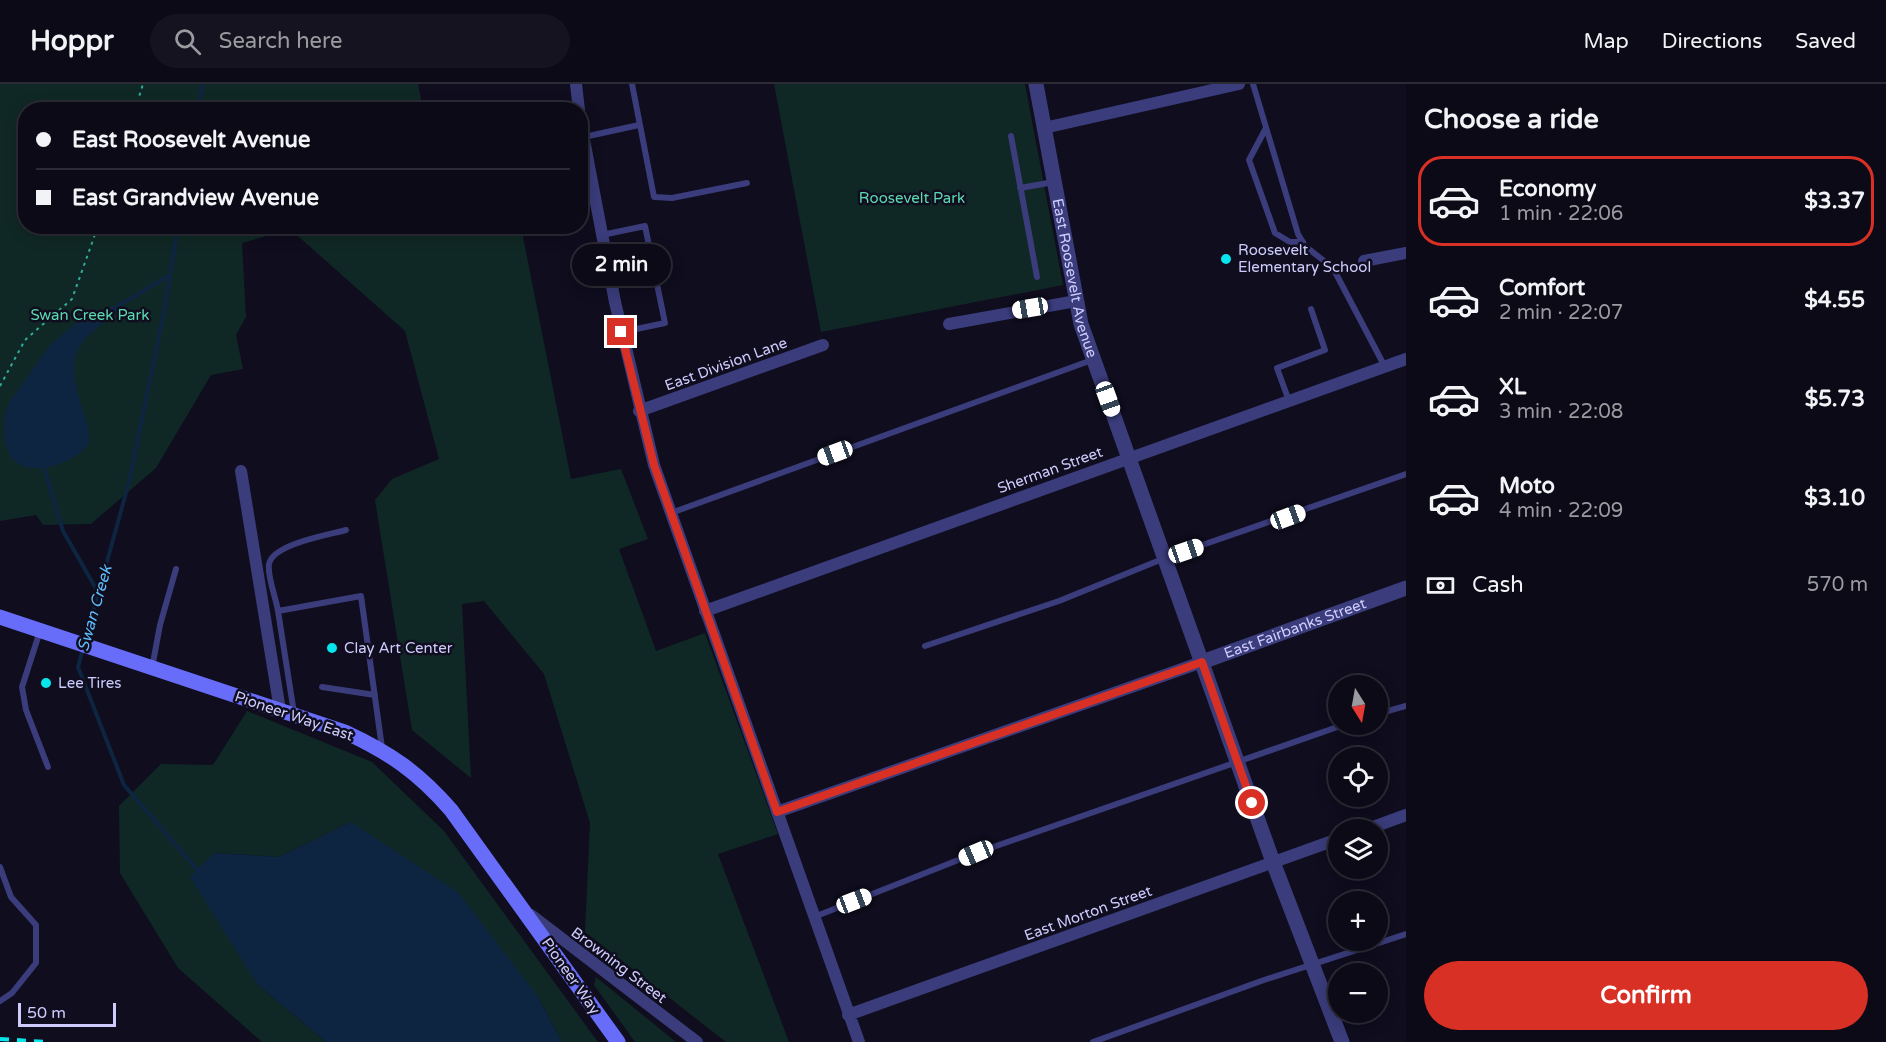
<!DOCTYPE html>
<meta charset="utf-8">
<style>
:root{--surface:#0b0a16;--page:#14131f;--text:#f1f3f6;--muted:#9a9aa1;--line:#2b2b35;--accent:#d93025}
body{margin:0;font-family:"Varela Round",sans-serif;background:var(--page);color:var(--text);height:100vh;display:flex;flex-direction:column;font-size:22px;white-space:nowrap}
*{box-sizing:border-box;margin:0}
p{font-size:20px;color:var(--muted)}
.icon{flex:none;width:33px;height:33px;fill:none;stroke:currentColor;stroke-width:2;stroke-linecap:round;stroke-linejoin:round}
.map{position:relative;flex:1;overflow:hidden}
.details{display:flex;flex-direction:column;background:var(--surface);width:480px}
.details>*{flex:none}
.top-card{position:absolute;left:18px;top:18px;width:570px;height:132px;border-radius:24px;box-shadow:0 3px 15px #0003,0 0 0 2px var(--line);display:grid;align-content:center;height:132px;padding:0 18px;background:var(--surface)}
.needle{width:39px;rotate:169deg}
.tools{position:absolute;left:1328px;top:591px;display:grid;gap:12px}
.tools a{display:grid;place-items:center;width:60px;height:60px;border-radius:50%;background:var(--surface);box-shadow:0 3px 15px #0003,0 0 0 2px var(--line);font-size:30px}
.scale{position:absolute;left:18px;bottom:15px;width:98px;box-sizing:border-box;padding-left:6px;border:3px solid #ceccfd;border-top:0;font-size:16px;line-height:21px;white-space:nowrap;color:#ceccfd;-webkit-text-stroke:4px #0f0d1e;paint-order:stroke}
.end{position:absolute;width:27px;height:27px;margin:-14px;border:8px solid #d93025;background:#fff;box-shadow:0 0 0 3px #fff}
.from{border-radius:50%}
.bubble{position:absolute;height:42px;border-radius:21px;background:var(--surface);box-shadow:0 3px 15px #0003,0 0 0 2px var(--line);font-size:20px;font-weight:700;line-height:42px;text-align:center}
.car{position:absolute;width:18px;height:36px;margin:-18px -9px;border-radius:8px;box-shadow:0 0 4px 2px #0007;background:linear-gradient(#fff 24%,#345 0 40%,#fff 0 76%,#345 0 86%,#fff 0)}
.top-card b{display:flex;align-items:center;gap:21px;height:57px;font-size:22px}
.top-card b+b{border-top:2px solid var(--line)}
.top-card i{width:15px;height:15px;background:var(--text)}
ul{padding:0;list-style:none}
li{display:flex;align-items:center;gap:18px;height:90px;margin:0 12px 9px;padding:0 6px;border:3px solid transparent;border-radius:24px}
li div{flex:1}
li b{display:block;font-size:22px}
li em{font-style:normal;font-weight:700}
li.selected{border-color:var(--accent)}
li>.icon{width:54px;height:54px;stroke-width:1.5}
h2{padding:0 18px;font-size:27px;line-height:72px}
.pay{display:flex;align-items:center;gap:15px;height:66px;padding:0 18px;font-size:22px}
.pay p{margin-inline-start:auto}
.primary-button{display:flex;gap:12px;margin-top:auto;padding:12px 18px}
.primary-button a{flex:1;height:69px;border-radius:36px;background:var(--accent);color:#fff;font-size:24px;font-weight:700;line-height:69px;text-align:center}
header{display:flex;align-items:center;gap:36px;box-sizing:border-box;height:84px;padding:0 30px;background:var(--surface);border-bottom:2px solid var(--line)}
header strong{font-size:28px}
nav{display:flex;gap:33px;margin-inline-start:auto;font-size:21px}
.search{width:420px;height:54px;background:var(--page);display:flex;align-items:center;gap:15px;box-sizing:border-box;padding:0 21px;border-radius:33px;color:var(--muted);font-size:22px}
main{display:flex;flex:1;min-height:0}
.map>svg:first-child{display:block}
</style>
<header>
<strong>Hoppr</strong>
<div class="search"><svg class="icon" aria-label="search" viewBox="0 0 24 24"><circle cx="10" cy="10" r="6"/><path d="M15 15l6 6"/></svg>Search here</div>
<nav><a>Map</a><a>Directions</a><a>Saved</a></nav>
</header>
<main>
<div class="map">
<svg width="1406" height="958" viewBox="0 0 1406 958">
<rect width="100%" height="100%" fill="#0f0d1e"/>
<path fill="#102825" d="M 0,0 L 418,0 L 423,25 L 26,26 L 26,142 L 521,143 L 571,395 L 621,385 L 648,455 L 619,465 L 656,567 L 705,549 L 778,750 L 718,770 L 789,958 L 726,958 L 585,848 L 590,739 L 544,590 L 484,517 L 462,520 L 471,694 L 412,646 L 375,416 L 392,395 L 439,375 L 405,247 L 290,145 L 242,159 L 246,233 L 236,251 L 243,285 L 211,291 L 156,384 L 91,440 L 43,441 L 36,431 L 0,437 Z
M 774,0 L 1025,0 L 1063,201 L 821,248 Z
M 247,627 L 372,678 L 444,747 L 598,958 L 562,958 L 538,913 L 351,738 L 279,773 L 214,769 L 257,900 L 326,958 L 262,958 L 178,884 L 120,789 L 119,722 L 161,680 L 213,681 Z
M 596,893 L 676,958 L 635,958 L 594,901 Z"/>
<path fill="#0e2541" d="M 112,222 L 118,222 L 117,227 C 105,238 89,248 80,262 C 59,294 100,348 87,362 C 73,378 43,389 23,382 C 0,373 1,335 10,317 L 50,261 L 82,234 Z
M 351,738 L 459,809 L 538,913 L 562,958 L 326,958 L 257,900 L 190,793 L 214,769 L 279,773 Z"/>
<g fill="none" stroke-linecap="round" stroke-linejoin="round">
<path stroke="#0e2541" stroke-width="4" d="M 198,26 L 202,0
M 118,222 L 170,191
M 44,384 L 63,447 L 98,508
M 85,557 L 129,398 L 165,223 L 178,142
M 83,564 L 78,583 L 124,701 L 200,789"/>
<path stroke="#32ab9c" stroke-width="2" stroke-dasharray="3 4.5" stroke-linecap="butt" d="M 135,26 L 143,0
M 0,302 L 25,256 L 72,215 L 98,142"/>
<path stroke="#3a3c7b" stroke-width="6" d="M 632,0 L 654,113 L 672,114 L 747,99
M 1253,0 L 1298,150 L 1305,162 L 1333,184 L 1385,283
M 1266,44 L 1249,76 L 1275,149 L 1290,158 L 1303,158
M 1011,52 L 1037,193
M 584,53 L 639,41
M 1020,104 L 1054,98
M 602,151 L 645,142 L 665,239 L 622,248
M 1289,317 L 1277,284 L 1325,266 L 1311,225
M 671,429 L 1092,276
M 278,527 C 276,514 267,492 269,480 C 273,460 328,451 346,446
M 40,547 L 22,603 L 26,626 L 48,683
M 925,562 L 1059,517 L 1165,474 L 1406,390
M 152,584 L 160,541 L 176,485
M 322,603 L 375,611
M 294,629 L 278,527 L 361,512 L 382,664
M 1377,630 L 1406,622
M 0,783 L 11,813 L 36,841 L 36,879 L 12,909 L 0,917
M 814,833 L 976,769 L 1346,640
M 1093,958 L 1264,896 L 1406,850"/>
<path stroke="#3a3c7b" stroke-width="12" d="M 576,0 L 579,26
M 580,35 L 615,218 L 654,381 L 859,958
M 1044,44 L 1239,0
M 1364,177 L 1406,169
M 949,240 L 1076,217
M 639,327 L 823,261
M 241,387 L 280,626
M 705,527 L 1406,275
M 777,728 L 1202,578
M 1365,746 L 1406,731
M 531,831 L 697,958
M 848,931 L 1338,755"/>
<g stroke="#3a3c7b" stroke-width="15">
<path id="s1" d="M 1036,0 L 1081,240 L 1273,778 L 1342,958"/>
<path id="s2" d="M 1202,578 L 1406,504"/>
</g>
<path stroke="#676df9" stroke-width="15" d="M 0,533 L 345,648 C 390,669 418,688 451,726 L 618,958"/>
<path stroke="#09e5ec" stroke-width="4" stroke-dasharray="9 8" stroke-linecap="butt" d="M 0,955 L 47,958"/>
</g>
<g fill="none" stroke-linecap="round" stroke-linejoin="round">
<path stroke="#d93025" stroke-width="8" d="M 621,248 L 654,381 L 777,728 L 1202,578 L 1252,719"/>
</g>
<g fill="#09e5ec" stroke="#0f0d1e" stroke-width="2">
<circle cx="1226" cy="175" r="6"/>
<circle cx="332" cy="564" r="6"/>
<circle cx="46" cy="599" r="6"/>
</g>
<g text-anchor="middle" stroke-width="5" stroke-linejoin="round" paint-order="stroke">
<g font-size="15" fill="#5cd9b1" stroke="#0f0d1e">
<text x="912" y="119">Roosevelt Park</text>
<text x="90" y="236">Swan Creek Park</text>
</g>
<g font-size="15" fill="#ceccfd" stroke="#0f0d1e" text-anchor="start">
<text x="1238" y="171">Roosevelt<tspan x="1238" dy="17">Elementary School</tspan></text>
<text x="344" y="569">Clay Art Center</text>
<text x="58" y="604">Lee Tires</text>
</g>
<g font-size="15" fill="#ceccfd" stroke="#0f0d1e">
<text dy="5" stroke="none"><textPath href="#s1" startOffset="198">East Roosevelt Avenue</textPath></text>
<text transform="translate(726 280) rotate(-20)" y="5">East Division Lane</text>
<text transform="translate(1050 386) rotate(-20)" y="5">Sherman Street</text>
<text dy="5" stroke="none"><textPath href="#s2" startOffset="99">East Fairbanks Street</textPath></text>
<text transform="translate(294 632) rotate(19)" y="5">Pioneer Way East</text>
<text transform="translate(1088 829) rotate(-20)" y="5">East Morton Street</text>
<text transform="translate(619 881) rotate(37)" y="5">Browning Street</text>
<text transform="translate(571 892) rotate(55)" y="5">Pioneer Way</text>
</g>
<g font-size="16" font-style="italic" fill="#5ebcf9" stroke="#0f0d1e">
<text transform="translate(94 524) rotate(-74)" y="6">Swan Creek</text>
</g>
</g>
</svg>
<div class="tools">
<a><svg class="needle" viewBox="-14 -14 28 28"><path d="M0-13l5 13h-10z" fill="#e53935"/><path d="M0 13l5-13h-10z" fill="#9a9aa1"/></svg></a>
<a><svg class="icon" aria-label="locate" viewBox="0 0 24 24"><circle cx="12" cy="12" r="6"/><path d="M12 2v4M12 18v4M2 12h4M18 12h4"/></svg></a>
<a><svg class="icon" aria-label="layers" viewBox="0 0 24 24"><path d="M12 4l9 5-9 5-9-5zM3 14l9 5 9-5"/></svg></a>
<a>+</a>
<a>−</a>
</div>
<div class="scale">50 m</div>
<i class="end from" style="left:1252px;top:719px"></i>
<i class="end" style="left:621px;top:248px"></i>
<div class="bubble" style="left:572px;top:160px;width:99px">2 min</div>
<i class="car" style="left:1030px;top:224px;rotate:260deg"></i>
<i class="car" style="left:1108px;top:315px;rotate:160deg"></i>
<i class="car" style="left:835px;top:369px;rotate:250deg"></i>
<i class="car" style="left:1288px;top:433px;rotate:70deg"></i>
<i class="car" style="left:1186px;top:467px;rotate:71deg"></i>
<i class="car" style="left:976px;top:769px;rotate:247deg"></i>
<i class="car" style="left:854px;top:817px;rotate:69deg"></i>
<div class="top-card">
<b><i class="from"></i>East Roosevelt Avenue</b>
<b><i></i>East Grandview Avenue</b>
</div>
</div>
<section class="details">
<h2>Choose a ride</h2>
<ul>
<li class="selected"><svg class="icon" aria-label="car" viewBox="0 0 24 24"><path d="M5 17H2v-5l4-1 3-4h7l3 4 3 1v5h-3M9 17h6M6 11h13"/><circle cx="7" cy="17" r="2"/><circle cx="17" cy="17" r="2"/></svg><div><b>Economy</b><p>1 min · 22:06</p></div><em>$3.37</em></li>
<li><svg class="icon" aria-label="car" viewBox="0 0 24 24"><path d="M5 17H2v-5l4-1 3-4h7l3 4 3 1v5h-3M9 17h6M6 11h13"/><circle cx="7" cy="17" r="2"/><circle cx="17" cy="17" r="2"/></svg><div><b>Comfort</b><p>2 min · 22:07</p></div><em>$4.55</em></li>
<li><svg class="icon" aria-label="car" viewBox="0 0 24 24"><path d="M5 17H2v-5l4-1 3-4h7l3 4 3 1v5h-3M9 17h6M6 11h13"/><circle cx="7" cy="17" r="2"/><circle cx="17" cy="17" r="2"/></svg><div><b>XL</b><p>3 min · 22:08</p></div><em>$5.73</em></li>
<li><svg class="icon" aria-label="car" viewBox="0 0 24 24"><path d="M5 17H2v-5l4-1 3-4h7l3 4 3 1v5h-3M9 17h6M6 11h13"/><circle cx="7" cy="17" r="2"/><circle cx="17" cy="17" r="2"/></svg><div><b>Moto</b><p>4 min · 22:09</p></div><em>$3.10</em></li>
</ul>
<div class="pay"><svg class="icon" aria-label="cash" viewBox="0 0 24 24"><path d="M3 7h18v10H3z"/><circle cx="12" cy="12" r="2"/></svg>Cash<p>570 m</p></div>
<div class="primary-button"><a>Confirm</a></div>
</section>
</main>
